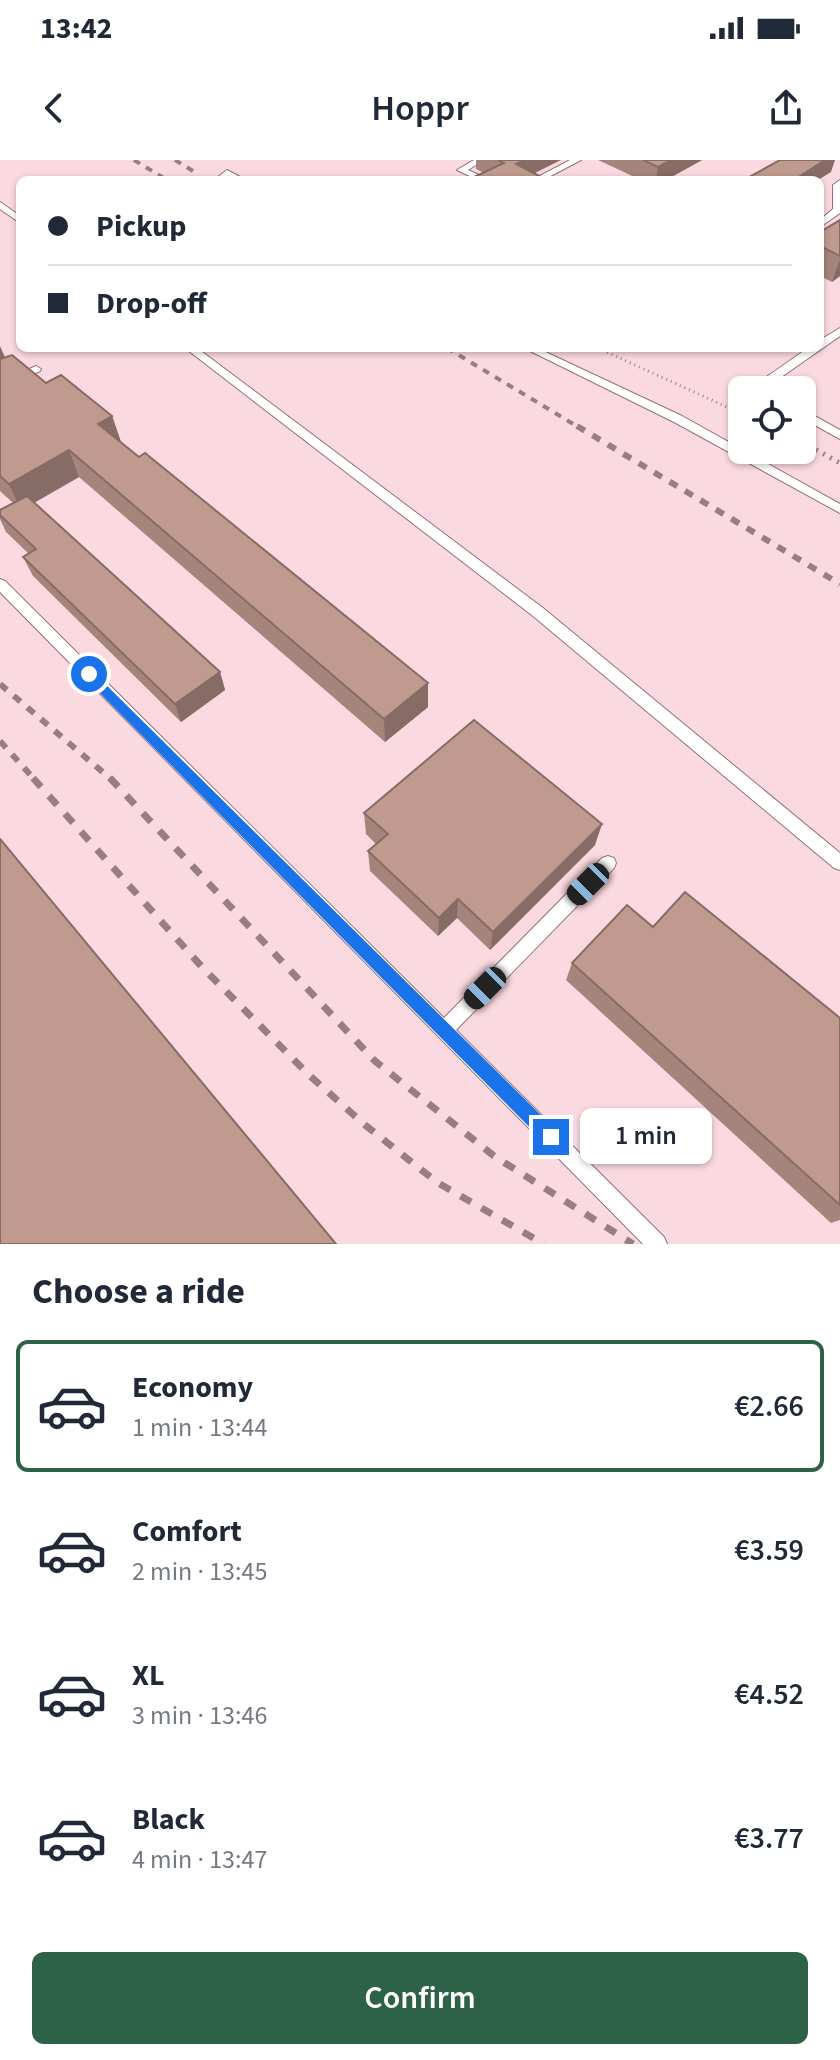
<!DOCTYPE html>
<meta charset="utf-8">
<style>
:root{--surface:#fff;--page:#f2f2f3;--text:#1f2937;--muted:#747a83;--line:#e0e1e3;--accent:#2d6248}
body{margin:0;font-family:"Source Sans 3",sans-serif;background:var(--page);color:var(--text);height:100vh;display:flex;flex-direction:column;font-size:30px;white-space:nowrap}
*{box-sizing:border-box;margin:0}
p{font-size:26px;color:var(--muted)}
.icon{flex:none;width:44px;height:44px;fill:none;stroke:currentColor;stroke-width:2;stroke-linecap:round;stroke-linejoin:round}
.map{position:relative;height:1084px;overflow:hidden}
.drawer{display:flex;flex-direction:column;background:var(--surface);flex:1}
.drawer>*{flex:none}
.top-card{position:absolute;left:16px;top:16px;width:808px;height:176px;border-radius:12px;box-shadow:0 2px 6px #0004;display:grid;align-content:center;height:176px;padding:0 32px;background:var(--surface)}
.tools{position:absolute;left:728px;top:216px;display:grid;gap:16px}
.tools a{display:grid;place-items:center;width:88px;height:88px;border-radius:12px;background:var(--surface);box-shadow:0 2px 6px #0004;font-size:40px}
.end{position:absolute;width:36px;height:36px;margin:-18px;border:10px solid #1a73e8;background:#fff;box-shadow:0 0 0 4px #fff}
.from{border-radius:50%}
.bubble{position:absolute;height:56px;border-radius:12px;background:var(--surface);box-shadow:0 2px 6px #0004;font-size:26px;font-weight:600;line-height:56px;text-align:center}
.car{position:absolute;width:24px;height:48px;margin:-24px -12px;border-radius:10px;box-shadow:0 0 6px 2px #0007;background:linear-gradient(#222 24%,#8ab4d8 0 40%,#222 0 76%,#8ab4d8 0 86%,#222 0)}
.top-card b{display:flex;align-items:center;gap:28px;height:76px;font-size:30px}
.top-card b+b{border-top:2px solid var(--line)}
.top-card i{width:20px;height:20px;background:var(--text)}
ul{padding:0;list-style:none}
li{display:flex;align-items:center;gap:24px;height:132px;margin:0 16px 12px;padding:0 16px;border:4px solid transparent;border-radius:12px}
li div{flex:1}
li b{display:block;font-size:30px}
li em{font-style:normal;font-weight:600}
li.selected{border-color:var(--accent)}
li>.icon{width:72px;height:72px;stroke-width:1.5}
h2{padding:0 32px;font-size:36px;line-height:96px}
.primary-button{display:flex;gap:16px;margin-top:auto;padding:16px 32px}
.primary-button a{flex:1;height:92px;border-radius:12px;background:var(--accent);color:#fff;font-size:32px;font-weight:600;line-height:92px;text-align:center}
.status{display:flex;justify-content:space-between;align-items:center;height:56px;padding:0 40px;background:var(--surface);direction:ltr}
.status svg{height:22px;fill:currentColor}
header{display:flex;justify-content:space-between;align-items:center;height:104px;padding:0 32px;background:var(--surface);font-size:36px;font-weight:600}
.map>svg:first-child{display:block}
</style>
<div class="status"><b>13:42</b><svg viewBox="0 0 49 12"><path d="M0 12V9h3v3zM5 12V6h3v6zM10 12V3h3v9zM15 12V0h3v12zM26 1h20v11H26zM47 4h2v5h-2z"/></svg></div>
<header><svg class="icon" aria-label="back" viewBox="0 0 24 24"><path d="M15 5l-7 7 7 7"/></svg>Hoppr<svg class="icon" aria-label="share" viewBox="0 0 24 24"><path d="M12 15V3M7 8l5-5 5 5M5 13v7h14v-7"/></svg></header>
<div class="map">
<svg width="840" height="1084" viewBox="0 0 840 1084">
<rect width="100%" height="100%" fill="#fbd9e0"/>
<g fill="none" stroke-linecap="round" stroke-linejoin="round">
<g stroke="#967179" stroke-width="2">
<path id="lane" d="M 474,0 L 484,0 L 468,10 L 490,20 L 478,20 L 457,10 Z
M 570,0 L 581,0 L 543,20 L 532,20 Z
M 227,10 L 242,18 L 243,20 L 233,20 L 227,17 L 223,20 L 214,20 Z
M 840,20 L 840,53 L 820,67 L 820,60 L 833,49 L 833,25 Z
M 0,42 L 20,56 L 20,63 L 0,49 Z
M 840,168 L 840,176 L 767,227 L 769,230 L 755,229 L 755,225 L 808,188 L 820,188 L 820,180 Z
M 185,188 L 197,188 L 543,448 L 840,693 L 840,710 L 834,708 L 533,456 Z
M 524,188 L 537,188 L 682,256 L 840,344 L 840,353 L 674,262 Z
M 36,206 L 41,209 L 40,211 L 0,229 L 0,222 Z
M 802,249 L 840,270 L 840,279 L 802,258 Z
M 0,419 L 5,421 L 444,858 L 602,698 L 608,696 L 614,698 L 616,703 L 614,708 L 456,870 L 664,1077 L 667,1084 L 643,1084 L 0,432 Z"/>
</g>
<path stroke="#9d8489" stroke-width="3" stroke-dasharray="1 4" stroke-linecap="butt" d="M 598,188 L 742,254"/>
<path stroke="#9d8489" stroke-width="5" stroke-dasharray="2 6" stroke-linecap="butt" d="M 802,282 L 840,303"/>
<use href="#lane" fill="#fff" fill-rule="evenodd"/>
<path stroke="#967e83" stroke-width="4" stroke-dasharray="7 7" stroke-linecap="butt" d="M 134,0 L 167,20
M 175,0 L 198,14
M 447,188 L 580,268"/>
<path stroke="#967e83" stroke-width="6" stroke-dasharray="9 9" stroke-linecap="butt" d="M 577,266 L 840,424
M 0,524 L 112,620
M 0,581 L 35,620"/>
<path stroke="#967e83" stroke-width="7" stroke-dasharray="12 12" stroke-linecap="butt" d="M 33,618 L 202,807 L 309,915 L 365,965 L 438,1023 L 544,1084
M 110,618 L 375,901 L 494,996 L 633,1084"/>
</g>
<path fill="#a5847b" d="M 476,0 L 560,0 L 484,13 L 476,9 Z
M 598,0 L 702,0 L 666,20 L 641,20 Z
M 840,60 L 840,116 L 832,122 L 820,116 L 820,72 Z
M 0,186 L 5,197 L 46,223 L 112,256 L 121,282 L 428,523 L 428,547 L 385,582 L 79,317 L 34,343 L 220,512 L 225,530 L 181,562 L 33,416 L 23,397 L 29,394 L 6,372 L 0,359 L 0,350 L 13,343 L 0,331 Z
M 364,653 L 595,685 L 490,790 L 457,758 L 438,776 L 370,711 L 368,691 L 376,684 L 366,674 Z
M 653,767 L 840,858 L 840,1060 L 831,1063 L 566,820 L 572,803 Z"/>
<path fill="#866c64" d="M 524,0 L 561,0 L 521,20 L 516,4 Z
M 671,0 L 702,0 L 666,20 L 656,20 L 658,7 Z
M 825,0 L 835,0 L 831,12 L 818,20 L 794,20 Z
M 840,99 L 840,116 L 832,122 Z
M 0,187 L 12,213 L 0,219 Z
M 112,256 L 121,282 L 98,264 Z
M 69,290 L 79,317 L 21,350 L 9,324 Z
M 220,512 L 225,530 L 181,562 L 175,544 Z
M 428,523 L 428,547 L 385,582 L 384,559 Z
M 602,664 L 595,685 L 490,790 L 493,772 Z
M 458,739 L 457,758 L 438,776 L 439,758 Z"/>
<path fill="#c09a8f" stroke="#866c64" stroke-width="2" d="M 498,0 L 524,0 L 516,4 L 547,20 L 468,20 L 504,3 Z
M 643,0 L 671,0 L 658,7 Z
M 780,0 L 825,0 L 794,20 L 744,20 Z
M 840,60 L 840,96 L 820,86 L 820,72 Z
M 12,195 L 46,223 L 61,215 L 112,256 L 98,264 L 139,297 L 145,293 L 428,523 L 384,559 L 69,290 L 9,324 L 0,316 L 0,199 Z
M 27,336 L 220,512 L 175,544 L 23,397 L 36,389 L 0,355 L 0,350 Z
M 474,560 L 602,664 L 493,772 L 458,739 L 439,758 L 368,691 L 388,674 L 364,653 Z
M 0,679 L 336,1084 L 0,1084 Z
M 685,732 L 840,858 L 840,1045 L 572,803 L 627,745 L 653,767 Z"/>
<path fill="#1a73e8" d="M 89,508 L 557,971 L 559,977 L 557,983 L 551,986 L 545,983 L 84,517 L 82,514 Z"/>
</svg>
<div class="tools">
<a><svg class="icon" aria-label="locate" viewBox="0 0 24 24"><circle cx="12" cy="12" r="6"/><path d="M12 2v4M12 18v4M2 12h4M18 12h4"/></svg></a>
</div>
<i class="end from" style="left:89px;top:514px"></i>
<i class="end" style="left:551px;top:977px"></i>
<div class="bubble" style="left:580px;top:948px;width:132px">1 min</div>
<i class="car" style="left:588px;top:724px;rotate:225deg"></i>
<i class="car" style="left:485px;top:828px;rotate:225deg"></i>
<div class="top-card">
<b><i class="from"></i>Pickup</b>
<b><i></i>Drop-off</b>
</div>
</div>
<section class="drawer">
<h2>Choose a ride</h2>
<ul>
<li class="selected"><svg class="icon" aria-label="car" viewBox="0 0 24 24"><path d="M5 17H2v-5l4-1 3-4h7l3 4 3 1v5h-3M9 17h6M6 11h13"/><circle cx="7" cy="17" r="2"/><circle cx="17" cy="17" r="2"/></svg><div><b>Economy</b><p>1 min · 13:44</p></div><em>€2.66</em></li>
<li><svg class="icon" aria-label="car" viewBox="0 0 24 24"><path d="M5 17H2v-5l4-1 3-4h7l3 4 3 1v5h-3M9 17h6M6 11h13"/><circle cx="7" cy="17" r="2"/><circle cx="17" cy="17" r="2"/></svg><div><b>Comfort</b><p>2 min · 13:45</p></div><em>€3.59</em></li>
<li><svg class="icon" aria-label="car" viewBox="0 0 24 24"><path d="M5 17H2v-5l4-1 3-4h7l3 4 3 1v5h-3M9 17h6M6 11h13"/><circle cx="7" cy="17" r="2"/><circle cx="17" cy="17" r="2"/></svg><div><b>XL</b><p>3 min · 13:46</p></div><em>€4.52</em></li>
<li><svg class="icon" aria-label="car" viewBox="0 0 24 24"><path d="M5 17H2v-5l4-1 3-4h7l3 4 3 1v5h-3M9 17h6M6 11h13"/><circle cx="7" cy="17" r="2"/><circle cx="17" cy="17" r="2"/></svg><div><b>Black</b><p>4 min · 13:47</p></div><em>€3.77</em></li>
</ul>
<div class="primary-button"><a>Confirm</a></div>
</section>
